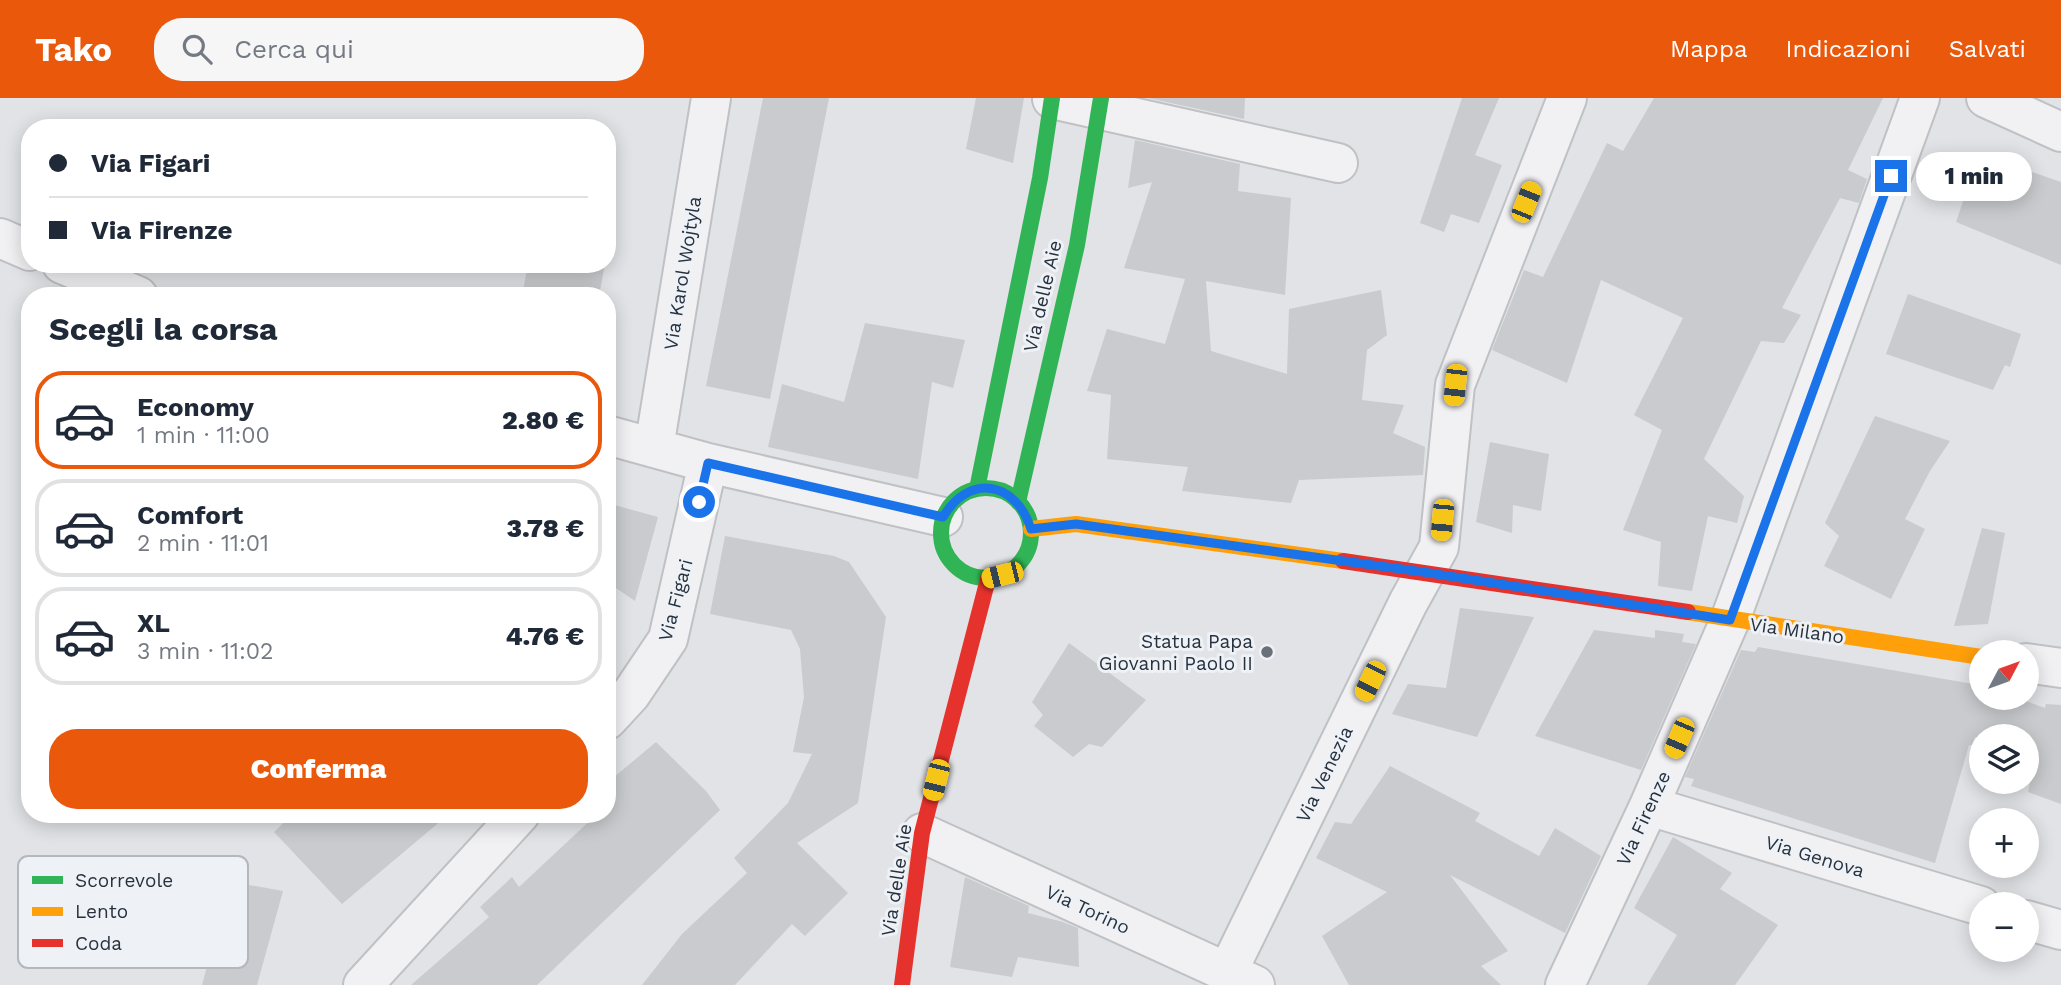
<!DOCTYPE html>
<html lang="it">
<meta charset="utf-8">
<style>
:root{--surface:#fff;--page:#f6f6f7;--text:#1f2937;--muted:#747a83;--line:#e0e1e3;--accent:#ea580c}
body{margin:0;font-family:"Work Sans",sans-serif;background:var(--page);color:var(--text);height:100vh;display:flex;flex-direction:column;font-size:26px;white-space:nowrap}
*{box-sizing:border-box;margin:0}
p{font-size:23px;color:var(--muted)}
.icon{flex:none;width:38px;height:38px;fill:none;stroke:currentColor;stroke-width:2;stroke-linecap:round;stroke-linejoin:round}
.map{position:relative;flex:1;overflow:hidden}
.panel{position:absolute;left:21px;top:189px;width:595px;height:536px;display:flex;flex-direction:column;background:var(--surface);border-radius:28px;box-shadow:0 4px 18px #0003}
.panel>*{flex:none}
.top-card{position:absolute;left:21px;top:21px;width:595px;height:154px;border-radius:28px;box-shadow:0 4px 18px #0003;display:grid;align-content:center;height:154px;padding:0 28px;background:var(--surface)}
.needle{width:46px;rotate:49deg}
.buttons{position:absolute;left:1969px;top:542px;display:grid;gap:14px}
.buttons a{display:grid;place-items:center;width:70px;height:70px;border-radius:50%;background:var(--surface);box-shadow:0 4px 18px #0003;font-size:35px}
.end{position:absolute;width:32px;height:32px;margin:-16px;border:9px solid #1a73e8;background:#fff;box-shadow:0 0 0 4px #fff}
.from{border-radius:50%}
.bubble{position:absolute;height:49px;border-radius:24px;background:var(--surface);box-shadow:0 4px 18px #0003;font-size:23px;font-weight:800;line-height:49px;text-align:center}
.car{position:absolute;width:21px;height:42px;margin:-21px -10px;border-radius:9px;box-shadow:0 0 5px 2px #0007;background:linear-gradient(#f5c518 24%,#345 0 40%,#f5c518 0 76%,#345 0 86%,#f5c518 0)}
.top-card b{display:flex;align-items:center;gap:24px;height:66px;font-size:26px}
.top-card b+b{border-top:2px solid var(--line)}
.top-card i{width:18px;height:18px;background:var(--text)}
ul{padding:0;list-style:none}
li{display:flex;align-items:center;gap:21px;height:98px;margin:0 14px 10px;padding:0 14px;border:4px solid var(--line);border-radius:28px}
li div{flex:1}
li b{display:block;font-size:26px}
li em{font-style:normal;font-weight:800}
li.selected{border-color:var(--accent)}
li>.icon{width:63px;height:63px;stroke-width:1.5}
h2{padding:0 28px;font-size:32px;line-height:84px}
.action{display:flex;gap:14px;margin-top:auto;padding:14px 28px}
.action a{flex:1;height:80px;border-radius:28px;background:var(--accent);color:#fff;font-size:28px;font-weight:800;line-height:80px;text-align:center}
header{display:flex;align-items:center;gap:42px;box-sizing:border-box;height:98px;padding:0 35px;background:var(--accent);color:#fff}
header strong{font-size:33px}
nav{display:flex;gap:38px;margin-inline-start:auto;font-size:24px}
.search{width:490px;height:63px;background:var(--page);display:flex;align-items:center;gap:18px;box-sizing:border-box;padding:0 24px;border-radius:28px;color:var(--muted);font-size:26px}
.map>svg:first-child{display:block}
</style>
<header>
<strong>Tako</strong>
<div class="search"><svg class="icon" aria-label="search" viewBox="0 0 24 24"><circle cx="10" cy="10" r="6"/><path d="M15 15l6 6"/></svg>Cerca qui</div>
<nav><a>Mappa</a><a>Indicazioni</a><a>Salvati</a></nav>
</header>
<div class="map">
<svg width="2061" height="887" viewBox="0 0 2061 887">
<rect width="100%" height="100%" fill="#e1e3e6"/>
<path fill="#c9cbce" d="M 763,0 L 829,0 L 770,301 L 706,288 Z
M 976,0 L 1024,0 L 1013,65 L 966,51 Z
M 1148,0 L 1245,0 L 1244,21 Z
M 1462,0 L 1499,0 L 1475,57 L 1502,67 L 1479,125 L 1451,116 L 1444,134 L 1420,125 Z
M 1654,0 L 1883,0 L 1848,72 L 1867,81 L 1859,105 L 1840,100 L 1782,210 L 1801,217 L 1784,245 L 1761,243 L 1704,361 L 1744,398 L 1737,425 L 1708,418 L 1692,493 L 1658,488 L 1661,444 L 1623,432 L 1662,332 L 1634,317 L 1683,220 L 1601,182 L 1567,285 L 1492,252 L 1524,172 L 1543,179 L 1607,45 L 1623,53 Z
M 1135,42 L 1240,66 L 1238,93 L 1291,100 L 1285,197 L 1206,183 L 1211,253 L 1287,276 L 1289,211 L 1381,192 L 1387,237 L 1367,252 L 1362,302 L 1404,307 L 1393,335 L 1425,349 L 1423,377 L 1299,382 L 1291,405 L 1182,393 L 1188,369 L 1107,361 L 1111,297 L 1087,293 L 1107,231 L 1165,246 L 1185,181 L 1124,170 L 1152,84 L 1128,90 Z
M 1979,56 L 2061,84 L 2061,167 L 1956,124 Z
M 528,166 L 605,166 L 599,198 L 522,198 Z
M 1908,196 L 2021,236 L 2010,269 L 2005,267 L 1993,292 L 1886,256 Z
M 865,225 L 965,242 L 953,290 L 932,284 L 918,381 L 768,349 L 782,286 L 844,304 Z
M 1875,318 L 1950,343 L 1930,373 L 1905,421 L 1925,431 L 1891,501 L 1824,468 L 1839,438 L 1825,425 Z
M 1490,344 L 1549,356 L 1541,413 L 1513,407 L 1512,435 L 1476,424 Z
M 607,405 L 658,419 L 635,503 L 607,484 Z
M 1982,430 L 2005,435 L 1988,526 L 1954,528 Z
M 725,438 L 834,458 L 849,464 L 886,519 L 858,705 L 797,745 L 848,795 L 805,838 L 792,826 L 735,887 L 642,887 L 682,836 L 747,775 L 734,760 L 788,705 L 812,656 L 793,654 L 804,599 L 800,551 L 791,532 L 710,516 Z
M 1460,510 L 1534,519 L 1477,639 L 1392,616 L 1408,586 L 1446,590 Z
M 1594,532 L 1655,540 L 1655,532 L 1684,536 L 1682,544 L 1696,546 L 1641,672 L 1535,638 Z
M 1069,545 L 1146,602 L 1102,649 L 1089,646 L 1073,659 L 1034,628 L 1043,617 L 1032,604 Z
M 1758,549 L 1979,587 L 1981,588 L 1981,600 L 2017,600 L 2045,610 L 2046,606 L 2061,607 L 2061,706 L 2028,694 L 2033,669 L 2026,666 L 2026,639 L 1975,639 L 1972,647 L 1969,647 L 1935,765 L 1691,688 L 1694,681 L 1685,679 L 1741,552 L 1755,554 Z
M 656,644 L 706,693 L 720,712 L 537,887 L 411,887 L 489,819 L 480,809 L 512,779 L 519,789 L 597,716 L 607,716 L 607,685 Z
M 1390,668 L 1480,715 L 1475,723 L 1539,758 L 1555,730 L 1601,758 L 1565,835 L 1450,777 L 1508,853 L 1481,868 L 1501,887 L 1349,887 L 1322,838 L 1387,794 L 1316,760 L 1335,724 L 1351,726 Z
M 293,716 L 449,716 L 342,806 L 274,734 Z
M 1673,739 L 1732,775 L 1720,791 L 1778,827 L 1735,887 L 1647,887 L 1677,837 L 1634,810 Z
M 965,779 L 1029,808 L 1028,815 L 1063,824 L 1078,830 L 1079,869 L 1018,859 L 1012,879 L 950,869 Z
M 210,780 L 283,793 L 257,887 L 202,887 L 215,838 L 197,835 Z"/>
<g fill="none" stroke-linecap="round" stroke-linejoin="round">
<g stroke="#bfc1c4" stroke-width="42">
<path id="street" d="M 1986,0 L 2061,34
M 1052,1 L 1338,65
M 0,140 L 30,153
M 62,166 L 138,198
M 607,337 L 708,365 L 943,419
M 654,350 L 711,0
M 2026,565 L 2061,570
M 607,622 L 631,596 L 668,541 L 708,365
M 1649,708 L 1981,808
M 922,735 L 1255,887
M 2026,822 L 2061,832
M 1227,875 L 1408,505 L 1439,449 L 1455,287 L 1567,0
M 363,887 L 520,716
M 1565,887 L 1649,708 L 1730,522 L 1920,0"/>
</g>
<use href="#street" stroke="#f1f1f3" stroke-width="38"/>
<path stroke="#30b455" stroke-width="16" d="M941 435a45 45 0 1 1 90 0a45 45 0 1 1-90 0Z
M 977,391 L 1040,80 L 1052,0
M 1018,404 L 1077,147 L 1101,0"/>
<path stroke="#ff9f0a" stroke-width="16" d="M 1031,431 L 1076,426 L 1343,463
M 1688,514 L 1981,559"/>
<path stroke="#e5322d" stroke-width="16" d="M 1343,463 L 1688,514
M 902,887 L 922,735 L 988,481"/>
</g>
<g fill="none" stroke-linecap="round" stroke-linejoin="round">
<path stroke="#1a73e8" stroke-width="9" d="M 699,404 L 708,365 L 943,419 C 969,375 1016,383 1031,431 L 1076,426 L 1423,474 L 1730,522 L 1891,78"/>
</g>
<circle fill="#697079" stroke="#eef2f6" stroke-width="2.5" cx="1267" cy="554" r="7"/>
<g text-anchor="middle" stroke-width="6" stroke-linejoin="round" paint-order="stroke">
<g font-size="19" fill="#28323f" stroke="#eef2f6">
<text transform="translate(682 175) rotate(-81)" y="7">Via Karol Wojtyla</text>
<text transform="translate(1042 198) rotate(-77)" y="7">Via delle Aie</text>
<text transform="translate(675 502) rotate(-75)" y="7">Via Figari</text>
<text transform="translate(1797 532) rotate(8)" y="7">Via Milano</text>
<text transform="translate(1324 676) rotate(-64)" y="7">Via Venezia</text>
<text transform="translate(1643 720) rotate(-65)" y="7">Via Firenze</text>
<text transform="translate(1815 758) rotate(17)" y="7">Via Genova</text>
<text transform="translate(896 782) rotate(-81)" y="7">Via delle Aie</text>
<text transform="translate(1088 811) rotate(25)" y="7">Via Torino</text>
</g>
<g font-size="19" fill="#28323f" stroke="#eef2f6" text-anchor="end">
<text x="1253" y="550">Statua Papa<tspan x="1253" dy="22">Giovanni Paolo II</tspan></text>
</g>
</g>
<rect x="18" y="758" width="230" height="112" rx="10" fill="#eef2f6" stroke="#b3b8bf" stroke-width="2"/>
<rect x="32" y="778" width="31" height="8" fill="#30b455"/>
<rect x="32" y="809" width="31" height="9" fill="#ff9f0a"/>
<rect x="32" y="841" width="31" height="8" fill="#e5322d"/>
<g font-size="19" fill="#28323f">
<text x="75" y="789">Scorrevole</text>
<text x="75" y="820">Lento</text>
<text x="75" y="852">Coda</text>
</g>
</svg>
<div class="buttons">
<a><svg class="needle" viewBox="-14 -14 28 28"><path d="M0-13l5 13h-10z" fill="#e53935"/><path d="M0 13l5-13h-10z" fill="#747a83"/></svg></a>
<a><svg class="icon" aria-label="layers" viewBox="0 0 24 24"><path d="M12 4l9 5-9 5-9-5zM3 14l9 5 9-5"/></svg></a>
<a>+</a>
<a>−</a>
</div>
<i class="end from" style="left:699px;top:404px"></i>
<i class="end" style="left:1891px;top:78px"></i>
<div class="bubble" style="left:1916px;top:54px;width:116px">1 min</div>
<i class="car" style="left:1526px;top:104px;rotate:22deg"></i>
<i class="car" style="left:1455px;top:287px;rotate:186deg"></i>
<i class="car" style="left:1442px;top:422px;rotate:185deg"></i>
<i class="car" style="left:1002px;top:477px;rotate:256deg"></i>
<i class="car" style="left:1370px;top:583px;rotate:206deg"></i>
<i class="car" style="left:1679px;top:640px;rotate:203deg"></i>
<i class="car" style="left:936px;top:682px;rotate:194deg"></i>
<div class="top-card">
<b><i class="from"></i>Via Figari</b>
<b><i></i>Via Firenze</b>
</div>
<section class="panel">
<h2>Scegli la corsa</h2>
<ul>
<li class="selected"><svg class="icon" aria-label="car" viewBox="0 0 24 24"><path d="M5 17H2v-5l4-1 3-4h7l3 4 3 1v5h-3M9 17h6M6 11h13"/><circle cx="7" cy="17" r="2"/><circle cx="17" cy="17" r="2"/></svg><div><b>Economy</b><p>1 min · 11:00</p></div><em>2.80 €</em></li>
<li><svg class="icon" aria-label="car" viewBox="0 0 24 24"><path d="M5 17H2v-5l4-1 3-4h7l3 4 3 1v5h-3M9 17h6M6 11h13"/><circle cx="7" cy="17" r="2"/><circle cx="17" cy="17" r="2"/></svg><div><b>Comfort</b><p>2 min · 11:01</p></div><em>3.78 €</em></li>
<li><svg class="icon" aria-label="car" viewBox="0 0 24 24"><path d="M5 17H2v-5l4-1 3-4h7l3 4 3 1v5h-3M9 17h6M6 11h13"/><circle cx="7" cy="17" r="2"/><circle cx="17" cy="17" r="2"/></svg><div><b>XL</b><p>3 min · 11:02</p></div><em>4.76 €</em></li>
</ul>
<div class="action"><a>Conferma</a></div>
</section>
</div>
